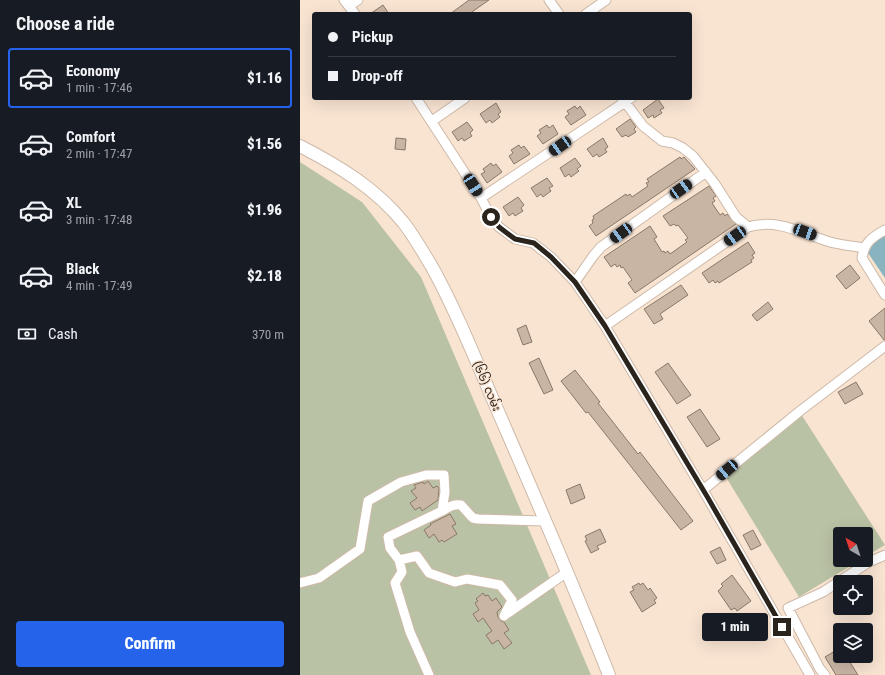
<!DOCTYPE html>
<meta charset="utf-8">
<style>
:root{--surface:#171b24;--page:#20242c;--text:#f1f3f6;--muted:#9ea1a6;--line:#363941;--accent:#2563eb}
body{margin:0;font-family:"Roboto Condensed","Noto Sans Myanmar",sans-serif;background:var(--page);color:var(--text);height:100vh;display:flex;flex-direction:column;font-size:15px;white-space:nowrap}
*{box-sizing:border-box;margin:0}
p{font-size:13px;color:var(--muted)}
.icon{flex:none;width:22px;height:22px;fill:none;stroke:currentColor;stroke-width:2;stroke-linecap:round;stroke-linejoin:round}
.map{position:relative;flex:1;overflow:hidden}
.details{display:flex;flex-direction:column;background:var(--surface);width:300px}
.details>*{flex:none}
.hud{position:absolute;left:12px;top:12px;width:380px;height:88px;border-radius:4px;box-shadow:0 4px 16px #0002;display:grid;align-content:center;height:88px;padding:0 16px;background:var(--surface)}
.needle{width:26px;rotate:321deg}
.fabs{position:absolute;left:533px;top:527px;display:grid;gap:8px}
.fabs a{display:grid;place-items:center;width:40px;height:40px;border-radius:4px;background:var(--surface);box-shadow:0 4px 16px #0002;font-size:20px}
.end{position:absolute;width:18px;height:18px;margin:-9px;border:5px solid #2b241d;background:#fff;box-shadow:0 0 0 2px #fff}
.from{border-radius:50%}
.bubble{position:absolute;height:28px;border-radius:4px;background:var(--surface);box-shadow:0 4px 16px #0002;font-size:13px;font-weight:800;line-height:28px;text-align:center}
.car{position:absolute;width:12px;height:24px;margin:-12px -6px;border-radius:5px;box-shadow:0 0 3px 1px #0007;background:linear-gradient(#222 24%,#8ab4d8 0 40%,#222 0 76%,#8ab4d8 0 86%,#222 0)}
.hud b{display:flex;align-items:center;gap:14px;height:38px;font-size:15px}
.hud b+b{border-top:1px solid var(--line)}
.hud i{width:10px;height:10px;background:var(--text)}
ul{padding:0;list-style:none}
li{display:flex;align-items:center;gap:12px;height:60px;margin:0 8px 6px;padding:0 8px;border:2px solid transparent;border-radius:4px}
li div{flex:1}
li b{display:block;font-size:15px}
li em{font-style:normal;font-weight:800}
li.on{border-color:var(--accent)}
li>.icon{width:36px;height:36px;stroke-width:1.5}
h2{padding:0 16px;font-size:18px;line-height:48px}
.pay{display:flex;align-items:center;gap:10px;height:44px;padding:0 16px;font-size:15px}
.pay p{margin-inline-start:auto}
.button{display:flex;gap:8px;margin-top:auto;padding:8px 16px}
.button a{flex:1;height:46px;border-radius:4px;background:var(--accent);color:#fff;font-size:16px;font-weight:800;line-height:46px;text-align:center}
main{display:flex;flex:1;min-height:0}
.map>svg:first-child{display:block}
</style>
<main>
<section class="details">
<h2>Choose a ride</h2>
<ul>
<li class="on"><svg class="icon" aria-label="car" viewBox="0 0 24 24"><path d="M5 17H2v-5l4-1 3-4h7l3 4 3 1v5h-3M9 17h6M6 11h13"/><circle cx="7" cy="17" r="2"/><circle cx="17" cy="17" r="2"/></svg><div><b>Economy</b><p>1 min · 17:46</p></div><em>$1.16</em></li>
<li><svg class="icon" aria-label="car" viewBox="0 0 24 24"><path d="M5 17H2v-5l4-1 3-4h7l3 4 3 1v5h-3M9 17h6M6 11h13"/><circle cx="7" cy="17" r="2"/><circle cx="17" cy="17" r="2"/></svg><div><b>Comfort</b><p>2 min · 17:47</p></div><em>$1.56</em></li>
<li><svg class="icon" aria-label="car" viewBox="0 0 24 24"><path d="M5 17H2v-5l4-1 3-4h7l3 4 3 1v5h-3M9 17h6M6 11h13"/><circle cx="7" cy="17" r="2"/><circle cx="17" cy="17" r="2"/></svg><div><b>XL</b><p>3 min · 17:48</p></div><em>$1.96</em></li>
<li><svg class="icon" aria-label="car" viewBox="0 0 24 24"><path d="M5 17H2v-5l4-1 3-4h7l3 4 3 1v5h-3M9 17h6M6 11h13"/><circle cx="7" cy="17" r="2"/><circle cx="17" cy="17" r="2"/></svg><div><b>Black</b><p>4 min · 17:49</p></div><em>$2.18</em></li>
</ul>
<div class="pay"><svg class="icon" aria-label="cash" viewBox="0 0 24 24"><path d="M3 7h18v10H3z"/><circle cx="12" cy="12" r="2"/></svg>Cash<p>370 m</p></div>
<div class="button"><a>Confirm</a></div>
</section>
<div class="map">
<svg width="585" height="675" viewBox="0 0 585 675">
<rect width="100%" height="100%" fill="#f9e4d2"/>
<path fill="#bac2a5" d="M 0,162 L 62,202 L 121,277 L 291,675 L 0,675 Z
M 501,414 L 585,545 L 566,556 L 566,534 L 540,534 L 540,560 L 560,560 L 499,597 L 426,477 Z"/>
<path fill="#89b3be" d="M 583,236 L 585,236 L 585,278 L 568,253 L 573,244 Z"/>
<path fill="#c9b5a4" stroke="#8b7868" d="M 169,0 L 189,0 L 169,14 L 150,14 Z
M 83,5 L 89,14 L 70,14 Z
M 358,99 L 364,108 L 360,110 L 362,113 L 354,118 L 353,115 L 348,118 L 343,110 Z
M 196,103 L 201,112 L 198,114 L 200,117 L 192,123 L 190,120 L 186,123 L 180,114 Z
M 275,106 L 277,109 L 280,106 L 286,115 L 271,125 L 265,117 L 269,114 L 267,111 Z
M 330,119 L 336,127 L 334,129 L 336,132 L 328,137 L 326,135 L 322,137 L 316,129 Z
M 167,122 L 173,130 L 170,133 L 172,136 L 164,141 L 162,138 L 158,141 L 152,132 Z
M 247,125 L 249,128 L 253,125 L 258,134 L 243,144 L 237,136 L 241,133 L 239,130 Z
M 96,138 L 106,139 L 105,150 L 95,149 Z
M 303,138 L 308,147 L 305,149 L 307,152 L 299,157 L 297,154 L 293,157 L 287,149 Z
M 219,145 L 221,148 L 224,146 L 230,154 L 214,164 L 209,156 L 213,153 L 211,150 Z
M 380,157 L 381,159 L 384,157 L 395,169 L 296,236 L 289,226 L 293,223 L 292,220 L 294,219 L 293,216 L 326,194 L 327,196 L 330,194 L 332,197 L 348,186 L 346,183 L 349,182 L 347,179 Z
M 275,158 L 281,166 L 277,169 L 279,171 L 271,177 L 269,174 L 265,177 L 260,168 Z
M 191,163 L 193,166 L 196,164 L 202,172 L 187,183 L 181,174 L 185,172 L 183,169 Z
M 247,178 L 253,186 L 249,188 L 251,191 L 243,197 L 241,194 L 237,197 L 231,188 Z
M 409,186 L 416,196 L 413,198 L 415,201 L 412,203 L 420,215 L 423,213 L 425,216 L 427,214 L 436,224 L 335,293 L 328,283 L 332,280 L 323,267 L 321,268 L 320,265 L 317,267 L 315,264 L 311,267 L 304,257 L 350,226 L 357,237 L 354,239 L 362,252 L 364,251 L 365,253 L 368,251 L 370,254 L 387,242 L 385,240 L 388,238 L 378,225 L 376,226 L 374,224 L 370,226 L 363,216 Z
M 218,197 L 224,205 L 221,208 L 223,211 L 215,216 L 213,213 L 209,216 L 203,207 Z
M 448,242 L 455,253 L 452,255 L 454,258 L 451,260 L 452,262 L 419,283 L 418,281 L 415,283 L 413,280 L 409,283 L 402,273 Z
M 550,265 L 560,278 L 546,289 L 536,276 Z
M 381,285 L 388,295 L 360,314 L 363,319 L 354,324 L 344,309 Z
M 468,302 L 473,309 L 457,321 L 452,315 Z
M 585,308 L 585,340 L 584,340 L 569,321 Z
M 226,325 L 232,342 L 223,345 L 217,329 Z
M 239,358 L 253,390 L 244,394 L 229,363 Z
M 368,363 L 391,395 L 377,404 L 355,372 Z
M 275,370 L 300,402 L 298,403 L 338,454 L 340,452 L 393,521 L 381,530 L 288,412 L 286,413 L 261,381 Z
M 556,382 L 563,394 L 545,404 L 538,392 Z
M 400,409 L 420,439 L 407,447 L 387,417 Z
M 128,481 L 133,488 L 137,486 L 139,488 L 138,500 L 122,511 L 120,507 L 115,510 L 110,503 L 117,498 L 111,491 L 116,488 L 114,485 L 123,482 L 124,484 Z
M 280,484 L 285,498 L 271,504 L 266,490 Z
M 150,514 L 156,524 L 152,526 L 157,534 L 144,542 L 142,540 L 139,542 L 134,534 L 129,538 L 124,530 L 131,525 L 130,524 Z
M 300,529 L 306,542 L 297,546 L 299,549 L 291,553 L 285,541 L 287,540 L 285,536 Z
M 453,530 L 461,545 L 451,550 L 443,535 Z
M 420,547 L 426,560 L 417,564 L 410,552 Z
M 432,575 L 451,601 L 437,611 L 435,608 L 431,610 L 418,591 L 423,586 L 421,584 Z
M 339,583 L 340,585 L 343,583 L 348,590 L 350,588 L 357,598 L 354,600 L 356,603 L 342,612 L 330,592 L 334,590 L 332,587 Z
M 183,593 L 185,596 L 188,595 L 192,601 L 196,598 L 202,607 L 197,612 L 198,617 L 201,621 L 204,622 L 209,630 L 204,633 L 212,643 L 204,649 L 198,640 L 192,644 L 186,635 L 192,631 L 183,618 L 178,622 L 173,614 L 179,610 L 175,603 L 178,601 L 176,599 Z
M 540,648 L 540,656 L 546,656 L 558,675 L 536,675 L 525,657 Z"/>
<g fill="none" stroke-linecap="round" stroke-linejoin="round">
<g stroke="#ceb9a8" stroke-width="11">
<path id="minor" d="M 44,0 L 55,14
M 249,0 L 259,14
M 49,6 L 58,0
M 286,14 L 306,0
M 116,98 L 181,198 L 191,217 L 199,227 L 215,239 L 233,243 L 251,257 L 275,282 L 305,326 L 403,490 L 510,675
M 322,98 L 343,126 L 362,141 L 373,143 L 383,148 L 393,156 L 415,184 L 436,217 L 448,227 C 478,218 503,234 530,242 C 541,245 553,246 564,248
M 132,121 L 165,98
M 181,198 L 331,98
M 585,230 C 572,237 564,243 562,258 L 585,295
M 275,282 L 294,255 L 301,247 L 406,172
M 305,326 L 448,227
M 403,490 L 500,411 L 585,346
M 142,511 C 149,507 153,504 161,505 L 170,515 L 173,518 L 178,519 L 245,521
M 99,560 L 117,556 L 129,573 L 155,582 L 167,579 L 200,585 L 212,600 L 204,616
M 0,583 L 19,578 L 60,549 L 68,501 L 101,482 L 126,475 L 144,475 L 145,492 L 142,511 L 88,537 L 90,548 L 99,560 L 102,572 L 95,583 L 110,632 L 129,675
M 205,615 L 267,572
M 525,675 L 520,669 L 488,608 L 523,592 L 569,562 L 585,555"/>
</g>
<g stroke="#ceb9a8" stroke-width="14">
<path id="tertiary" d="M 0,146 C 39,166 75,188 103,222 C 114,236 123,252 132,267 C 156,310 174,356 194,402 C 233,492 273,583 309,675"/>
</g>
<use href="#minor" stroke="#fff" stroke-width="9"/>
<use href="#tertiary" stroke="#fff" stroke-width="12"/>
</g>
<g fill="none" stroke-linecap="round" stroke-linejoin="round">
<path stroke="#2b241d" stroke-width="5" d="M 191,217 L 199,227 L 215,239 L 234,243 L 251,257 L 275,282 L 305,326 L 408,498 L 482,627"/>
</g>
<g text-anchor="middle" stroke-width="3" stroke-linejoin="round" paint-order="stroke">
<g font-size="12" fill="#2b241d" stroke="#f9e4d2">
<text transform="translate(187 386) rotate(67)" y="4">(၆၆) လမ်း</text>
</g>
</g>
</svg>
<div class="fabs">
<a><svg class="needle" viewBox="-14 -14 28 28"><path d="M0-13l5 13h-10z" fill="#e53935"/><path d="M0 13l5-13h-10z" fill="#9ea1a6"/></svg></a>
<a><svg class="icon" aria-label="locate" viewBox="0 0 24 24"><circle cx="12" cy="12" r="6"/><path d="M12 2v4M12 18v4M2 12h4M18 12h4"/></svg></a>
<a><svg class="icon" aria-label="layers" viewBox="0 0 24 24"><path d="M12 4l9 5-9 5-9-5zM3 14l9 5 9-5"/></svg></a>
</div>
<i class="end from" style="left:191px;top:217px"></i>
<i class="end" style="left:482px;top:627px"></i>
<div class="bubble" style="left:402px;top:613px;width:66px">1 min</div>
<i class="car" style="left:260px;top:146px;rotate:236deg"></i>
<i class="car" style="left:173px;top:185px;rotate:147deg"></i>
<i class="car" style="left:381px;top:189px;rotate:55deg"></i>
<i class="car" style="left:505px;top:232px;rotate:110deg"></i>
<i class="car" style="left:321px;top:233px;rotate:234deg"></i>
<i class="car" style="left:435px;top:236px;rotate:235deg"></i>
<i class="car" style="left:427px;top:470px;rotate:230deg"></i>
<div class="hud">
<b><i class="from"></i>Pickup</b>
<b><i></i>Drop-off</b>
</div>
</div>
</main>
